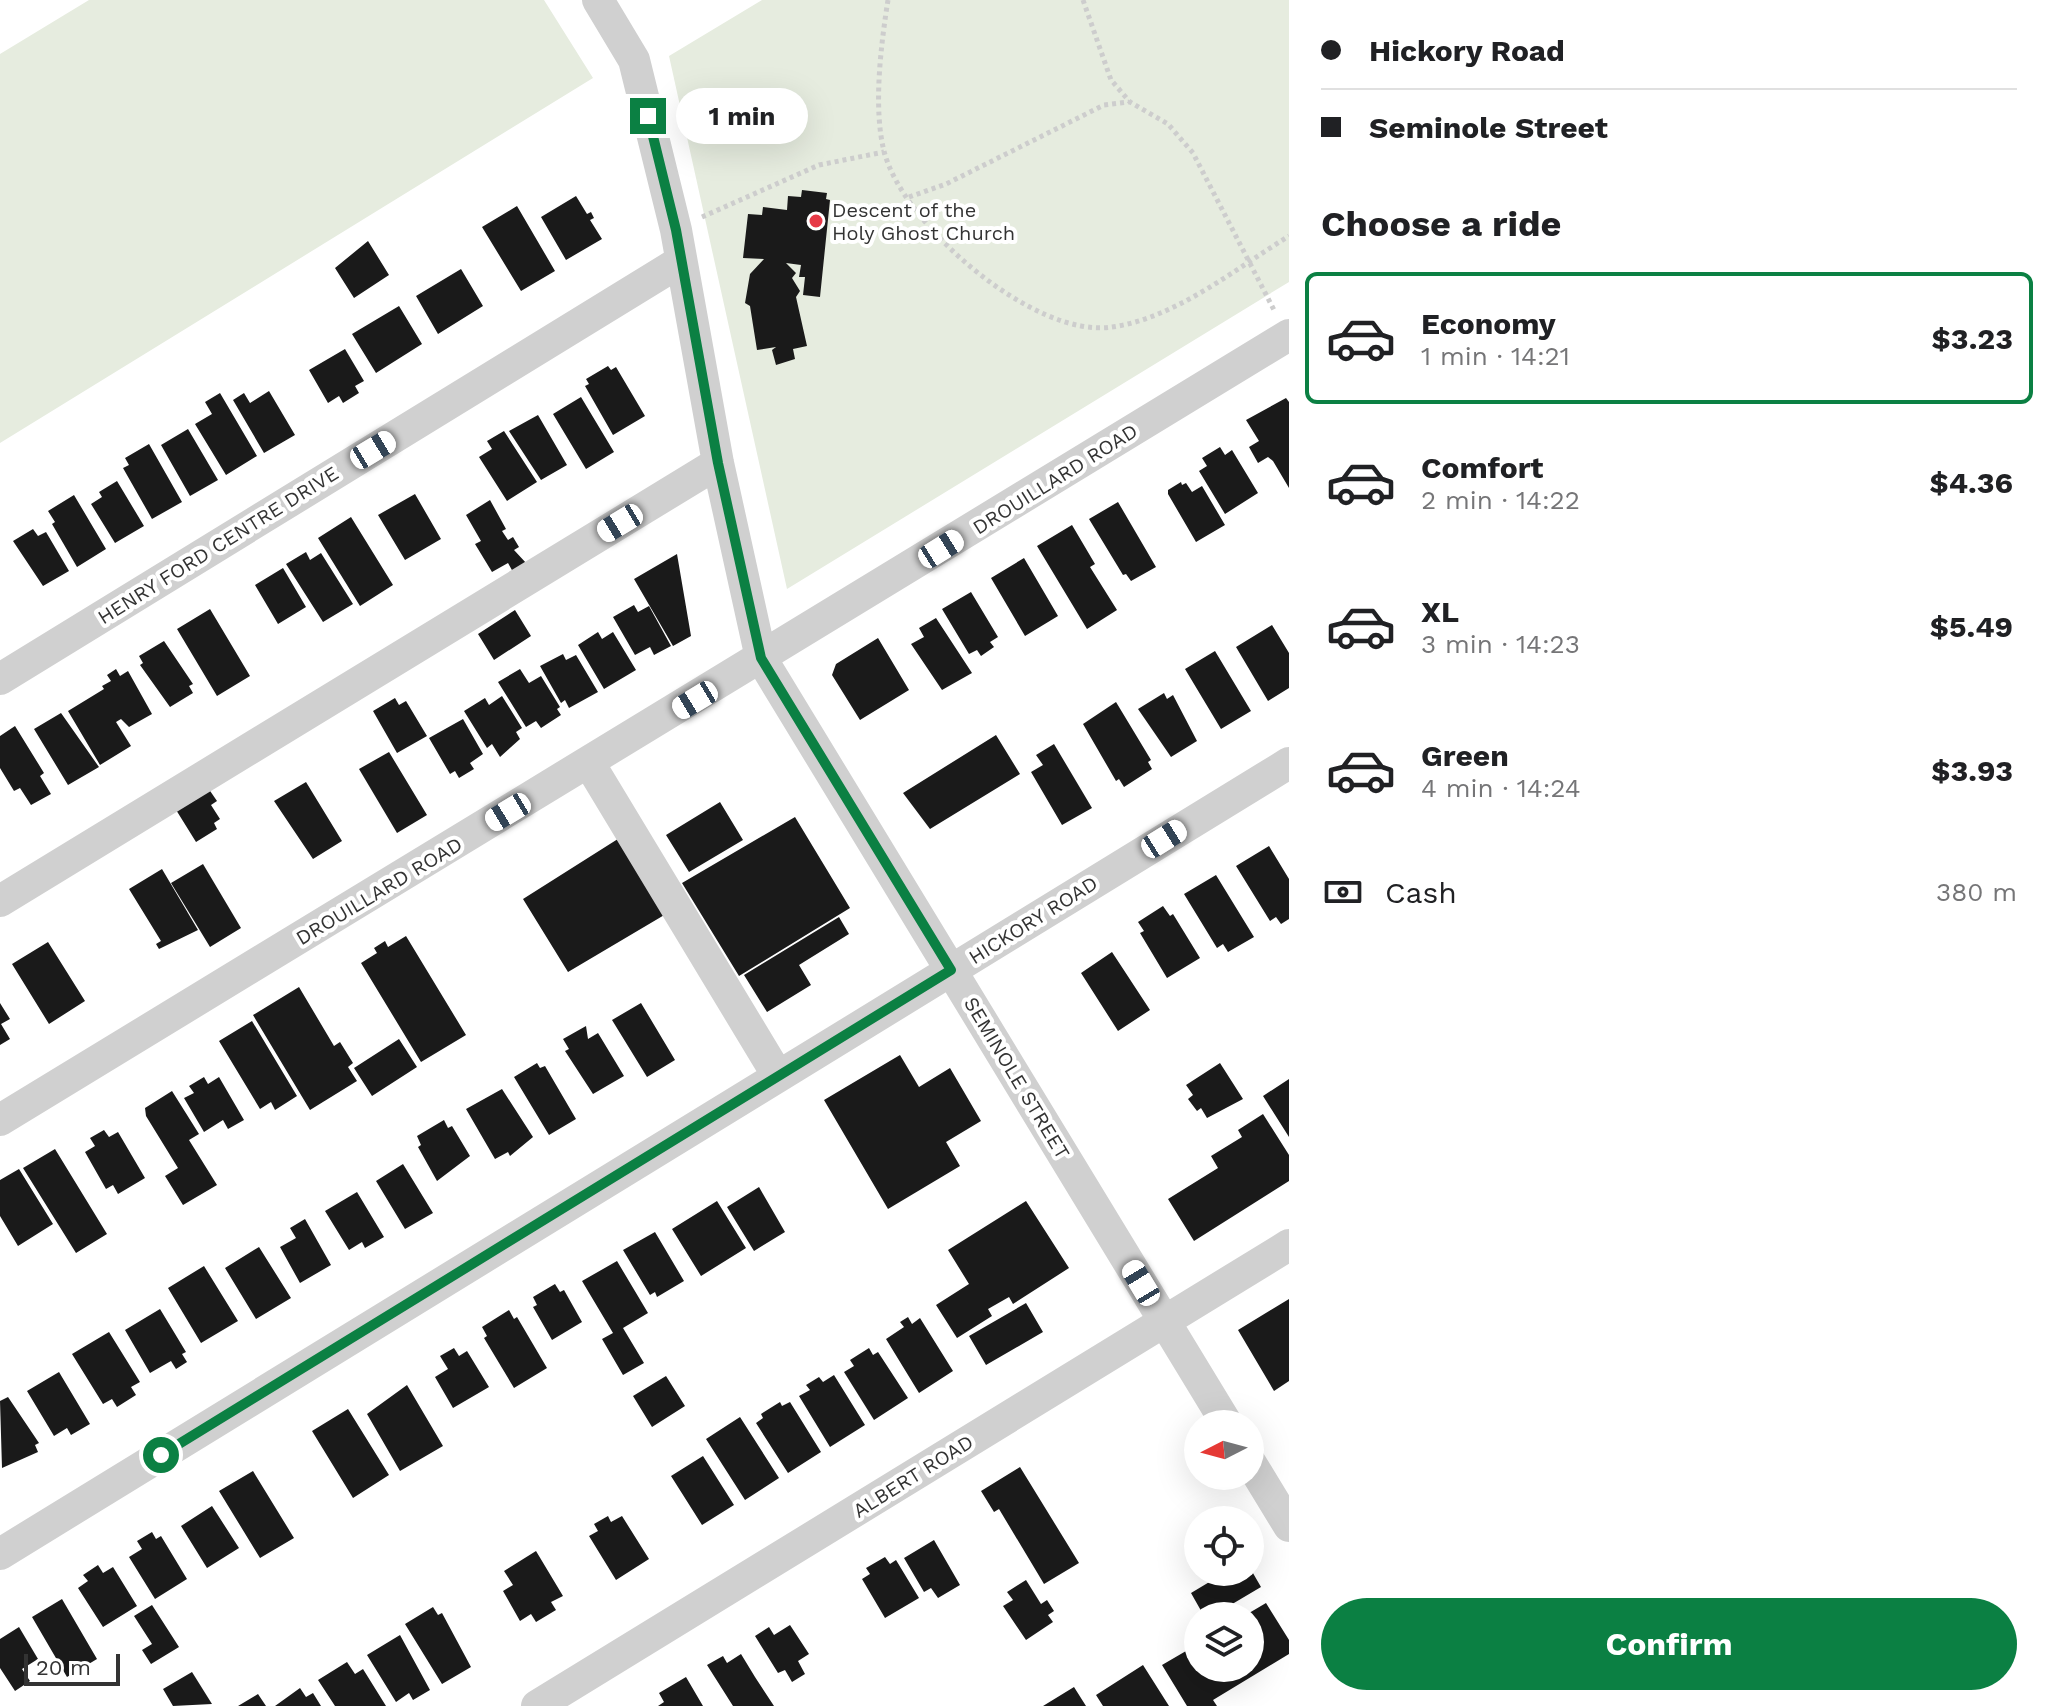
<!DOCTYPE html>
<meta charset="utf-8">
<style>
:root{--surface:#fff;--page:#f6f6f6;--text:#202124;--muted:#757577;--line:#e0e0e0;--accent:#0b8043}
body{margin:0;font-family:"Work Sans",sans-serif;background:var(--page);color:var(--text);height:100vh;display:flex;flex-direction:column;font-size:30px;white-space:nowrap}
*{box-sizing:border-box;margin:0}
p{font-size:26px;color:var(--muted)}
.icon{flex:none;width:44px;height:44px;fill:none;stroke:currentColor;stroke-width:2;stroke-linecap:round;stroke-linejoin:round}
.map{position:relative;flex:1;overflow:hidden}
.panel{display:flex;flex-direction:column;background:var(--surface);width:760px}
.panel>*{flex:none}
.hud{display:grid;align-content:center;height:176px;padding:0 32px;background:var(--surface)}
.needle{width:52px;rotate:264deg}
.tools{position:absolute;left:1184px;top:1410px;display:grid;gap:16px}
.tools a{display:grid;place-items:center;width:80px;height:80px;border-radius:50%;background:var(--surface);box-shadow:0 8px 32px #0002;font-size:40px}
.scale{position:absolute;left:24px;bottom:20px;width:96px;box-sizing:border-box;padding-left:8px;border:4px solid #333;border-top:0;font-size:22px;line-height:28px;white-space:nowrap;color:#333;-webkit-text-stroke:6px #fff;paint-order:stroke}
.end{position:absolute;width:36px;height:36px;margin:-18px;border:10px solid #0b8043;background:#fff;box-shadow:0 0 0 4px #fff}
.from{border-radius:50%}
.bubble{position:absolute;height:56px;border-radius:28px;background:var(--surface);box-shadow:0 8px 32px #0002;font-size:26px;font-weight:700;line-height:56px;text-align:center}
.car{position:absolute;width:24px;height:48px;margin:-24px -12px;border-radius:10px;box-shadow:0 0 6px 2px #0007;background:linear-gradient(#fff 24%,#345 0 40%,#fff 0 76%,#345 0 86%,#fff 0)}
.hud b{display:flex;align-items:center;gap:28px;height:76px;font-size:30px}
.hud b+b{border-top:2px solid var(--line)}
.hud i{width:20px;height:20px;background:var(--text)}
ul{padding:0;list-style:none}
li{display:flex;align-items:center;gap:24px;height:132px;margin:0 16px 12px;padding:0 16px;border:4px solid transparent;border-radius:12px}
li div{flex:1}
li b{display:block;font-size:30px}
li em{font-style:normal;font-weight:700}
li.on{border-color:var(--accent)}
li>.icon{width:72px;height:72px;stroke-width:1.5}
h2{padding:0 32px;font-size:36px;line-height:96px}
.pay{display:flex;align-items:center;gap:20px;height:88px;padding:0 32px;font-size:30px}
.pay p{margin-inline-start:auto}
.button{display:flex;gap:16px;margin-top:auto;padding:16px 32px}
.button a{flex:1;height:92px;border-radius:48px;background:var(--accent);color:#fff;font-size:32px;font-weight:700;line-height:92px;text-align:center}
main{display:flex;flex:1;min-height:0}
.map>svg:first-child{display:block}
</style>
<main>
<div class="map">
<svg width="1289" height="1706" viewBox="0 0 1289 1706">
<rect width="100%" height="100%" fill="#fff"/>
<path fill="#e6ecdf" d="M 89,0 L 544,0 L 593,78 L 0,443 L 0,54 Z
M 762,0 L 1289,0 L 1289,282 L 787,589 L 669,56 Z"/>
<path fill="#1a1a1a" d="M 802,190 L 827,193 L 826,199 L 830,200 L 820,297 L 803,295 L 805,277 L 799,277 L 801,265 L 786,263 L 796,273 L 792,278 L 800,291 L 796,297 L 807,346 L 793,349 L 795,359 L 776,365 L 772,350 L 776,347 L 757,350 L 750,306 L 745,303 L 750,274 L 764,259 L 743,258 L 748,214 L 762,215 L 763,207 L 787,210 L 788,196 L 801,197 Z
M 576,196 L 587,214 L 591,212 L 594,218 L 590,220 L 602,239 L 566,260 L 541,217 Z
M 517,206 L 555,271 L 521,291 L 482,227 Z
M 368,241 L 389,275 L 354,298 L 335,268 Z
M 461,269 L 483,306 L 438,334 L 416,296 Z
M 399,306 L 422,344 L 376,373 L 352,334 Z
M 345,349 L 364,381 L 355,386 L 359,393 L 343,403 L 339,396 L 328,403 L 309,370 Z
M 608,366 L 611,370 L 616,367 L 645,416 L 613,435 L 585,386 L 589,384 L 586,379 Z
M 269,391 L 295,435 L 264,453 L 233,400 L 244,393 L 250,403 Z
M 220,393 L 257,456 L 226,475 L 195,424 L 212,414 L 205,402 Z
M 581,397 L 614,452 L 586,469 L 553,414 Z
M 1286,398 L 1289,402 L 1289,488 L 1273,461 L 1268,457 L 1258,463 L 1249,447 L 1259,441 L 1246,420 Z
M 538,415 L 567,465 L 541,480 L 509,431 Z
M 188,429 L 218,480 L 190,496 L 161,445 Z
M 504,431 L 537,482 L 507,501 L 479,457 L 492,449 L 487,441 Z
M 149,444 L 182,502 L 152,519 L 123,468 L 129,465 L 125,458 Z
M 1220,447 L 1225,455 L 1232,450 L 1258,493 L 1225,514 L 1199,471 L 1207,466 L 1202,458 Z
M 117,481 L 144,526 L 115,543 L 91,504 L 102,497 L 99,492 Z
M 1181,482 L 1182,485 L 1186,483 L 1192,492 L 1202,486 L 1225,525 L 1196,542 L 1168,494 L 1168,490 Z
M 415,494 L 441,539 L 405,560 L 378,515 Z
M 74,495 L 106,549 L 77,567 L 52,524 L 55,522 L 48,511 Z
M 490,500 L 506,529 L 502,531 L 508,540 L 513,537 L 519,547 L 514,550 L 527,564 L 513,572 L 508,563 L 492,572 L 475,544 L 481,541 L 466,515 Z
M 1118,502 L 1156,567 L 1131,581 L 1126,574 L 1123,575 L 1089,519 Z
M 351,517 L 393,585 L 360,606 L 318,538 Z
M 1072,525 L 1095,564 L 1090,567 L 1117,610 L 1087,629 L 1037,546 Z
M 33,529 L 38,536 L 46,532 L 69,571 L 43,586 L 13,541 Z
M 306,552 L 310,560 L 321,553 L 353,604 L 323,622 L 286,564 Z
M 677,554 L 691,636 L 673,646 L 634,579 Z
M 1024,558 L 1058,616 L 1025,636 L 991,578 Z
M 283,568 L 306,607 L 278,624 L 255,585 Z
M 971,592 L 998,637 L 990,642 L 994,647 L 981,656 L 977,650 L 969,654 L 942,609 Z
M 634,605 L 638,612 L 649,606 L 671,646 L 654,655 L 650,647 L 635,655 L 613,617 Z
M 210,609 L 250,676 L 217,696 L 177,629 Z
M 515,610 L 531,636 L 494,660 L 478,634 Z
M 936,618 L 972,673 L 942,690 L 911,644 L 924,637 L 919,628 Z
M 1272,625 L 1289,653 L 1289,688 L 1268,701 L 1236,647 Z
M 598,632 L 602,639 L 613,632 L 636,670 L 604,689 L 578,645 Z
M 878,638 L 909,690 L 860,720 L 832,675 L 836,664 Z
M 164,641 L 193,684 L 189,686 L 193,693 L 170,707 L 140,665 L 143,663 L 139,656 Z
M 1215,651 L 1251,711 L 1221,729 L 1185,669 Z
M 563,654 L 566,660 L 576,655 L 598,692 L 569,708 L 565,700 L 561,703 L 540,666 Z
M 116,669 L 120,676 L 128,671 L 152,714 L 129,727 L 121,719 L 116,722 L 131,746 L 100,765 L 68,711 L 104,689 L 102,686 L 111,681 L 107,675 Z
M 520,669 L 529,683 L 541,676 L 560,707 L 557,709 L 561,715 L 541,728 L 536,721 L 526,727 L 498,682 Z
M 1164,693 L 1167,699 L 1173,695 L 1197,741 L 1171,757 L 1138,709 Z
M 502,696 L 522,728 L 516,732 L 520,739 L 500,757 L 492,744 L 487,748 L 464,711 L 485,698 L 489,705 Z
M 395,698 L 399,705 L 406,701 L 427,736 L 397,753 L 373,711 Z
M 1116,702 L 1151,760 L 1148,762 L 1152,769 L 1124,787 L 1119,779 L 1116,781 L 1083,724 Z
M 61,713 L 99,767 L 68,785 L 34,729 Z
M 463,719 L 483,754 L 470,763 L 474,769 L 459,778 L 455,771 L 450,774 L 429,738 Z
M 15,726 L 44,773 L 40,776 L 51,794 L 31,805 L 20,788 L 14,791 L 0,768 L 0,736 Z
M 996,735 L 1020,774 L 930,829 L 903,793 Z
M 1054,744 L 1092,808 L 1062,825 L 1031,772 L 1043,765 L 1036,755 Z
M 389,752 L 427,815 L 397,833 L 359,769 Z
M 306,782 L 342,841 L 313,859 L 274,801 Z
M 206,785 L 217,801 L 211,805 L 220,819 L 214,823 L 217,829 L 196,842 L 173,805 Z
M 720,802 L 743,840 L 689,872 L 666,835 Z
M 795,817 L 850,908 L 739,976 L 682,883 Z
M 621,837 L 666,914 L 568,972 L 523,899 Z
M 1269,846 L 1289,879 L 1289,919 L 1281,924 L 1276,917 L 1270,921 L 1236,866 Z
M 203,864 L 241,928 L 210,947 L 171,883 Z
M 162,869 L 198,930 L 159,949 L 156,944 L 161,941 L 129,889 Z
M 1216,875 L 1254,937 L 1228,952 L 1223,944 L 1217,948 L 1184,894 Z
M 1163,906 L 1170,916 L 1173,914 L 1200,958 L 1167,978 L 1140,933 L 1144,931 L 1138,922 Z
M 839,917 L 849,934 L 799,965 L 811,985 L 767,1012 L 744,975 Z
M 406,936 L 466,1035 L 421,1062 L 361,963 L 377,953 L 374,948 L 385,941 L 388,947 Z
M 48,942 L 85,1001 L 49,1024 L 12,964 Z
M 1112,952 L 1150,1010 L 1118,1031 L 1081,973 Z
M 299,987 L 334,1046 L 340,1042 L 353,1063 L 348,1067 L 357,1081 L 310,1110 L 253,1015 Z
M 0,1003 L 10,1019 L 1,1024 L 10,1039 L 0,1045 Z
M 641,1003 L 675,1060 L 647,1077 L 612,1020 Z
M 252,1021 L 297,1096 L 275,1110 L 271,1102 L 260,1109 L 219,1041 Z
M 586,1026 L 588,1039 L 598,1033 L 624,1076 L 593,1094 L 565,1051 L 569,1049 L 563,1039 Z
M 399,1039 L 417,1067 L 372,1096 L 354,1068 Z
M 900,1055 L 919,1087 L 950,1068 L 981,1121 L 946,1142 L 960,1166 L 888,1209 L 824,1100 Z
M 537,1063 L 540,1068 L 545,1066 L 576,1119 L 549,1135 L 514,1077 Z
M 1220,1063 L 1243,1099 L 1207,1118 L 1201,1108 L 1197,1111 L 1188,1099 L 1193,1095 L 1186,1085 Z
M 204,1077 L 208,1084 L 219,1077 L 244,1120 L 228,1129 L 223,1120 L 204,1132 L 184,1098 L 194,1093 L 189,1086 Z
M 1289,1079 L 1289,1137 L 1263,1096 Z
M 502,1089 L 533,1137 L 510,1156 L 508,1152 L 495,1159 L 466,1109 Z
M 172,1091 L 199,1134 L 189,1140 L 217,1185 L 183,1205 L 165,1176 L 178,1168 L 146,1116 L 145,1108 Z
M 1263,1114 L 1289,1155 L 1289,1181 L 1194,1241 L 1168,1199 L 1218,1168 L 1211,1156 L 1242,1137 L 1238,1130 Z
M 444,1120 L 448,1128 L 452,1126 L 470,1156 L 437,1181 L 418,1147 L 421,1145 L 417,1136 Z
M 104,1130 L 109,1137 L 118,1132 L 145,1178 L 118,1194 L 113,1185 L 106,1189 L 85,1152 L 95,1146 L 90,1138 Z
M 55,1149 L 107,1234 L 76,1253 L 23,1168 Z
M 403,1164 L 433,1213 L 405,1229 L 376,1181 Z
M 19,1169 L 53,1224 L 18,1246 L 0,1216 L 0,1180 Z
M 759,1187 L 785,1232 L 754,1251 L 727,1207 Z
M 357,1192 L 384,1237 L 365,1248 L 362,1242 L 349,1250 L 325,1211 Z
M 717,1201 L 746,1248 L 701,1276 L 672,1229 Z
M 1026,1201 L 1069,1268 L 1013,1304 L 1009,1297 L 988,1309 L 992,1316 L 957,1338 L 936,1305 L 969,1284 L 948,1250 Z
M 305,1219 L 331,1265 L 300,1283 L 280,1247 L 296,1238 L 290,1228 Z
M 655,1232 L 684,1281 L 657,1297 L 655,1292 L 650,1295 L 623,1250 Z
M 259,1247 L 291,1298 L 256,1319 L 225,1268 Z
M 617,1261 L 648,1313 L 623,1328 L 644,1363 L 623,1375 L 602,1339 L 613,1333 L 582,1281 Z
M 204,1266 L 238,1321 L 201,1343 L 168,1288 Z
M 555,1284 L 560,1292 L 564,1290 L 582,1322 L 552,1340 L 533,1307 L 537,1305 L 533,1297 Z
M 1289,1299 L 1289,1381 L 1274,1391 L 1238,1330 Z
M 1026,1303 L 1043,1332 L 986,1365 L 969,1336 Z
M 160,1309 L 186,1352 L 182,1354 L 187,1362 L 176,1369 L 171,1361 L 150,1373 L 125,1330 Z
M 509,1310 L 514,1319 L 517,1317 L 547,1368 L 514,1388 L 484,1338 L 487,1336 L 482,1327 Z
M 908,1317 L 912,1324 L 920,1318 L 953,1371 L 919,1393 L 886,1339 L 904,1327 L 900,1322 Z
M 109,1332 L 140,1382 L 131,1387 L 136,1395 L 117,1407 L 112,1399 L 103,1404 L 72,1354 Z
M 454,1348 L 459,1356 L 467,1351 L 489,1387 L 453,1408 L 435,1377 L 448,1369 L 440,1356 Z
M 869,1348 L 873,1355 L 878,1352 L 908,1398 L 874,1420 L 844,1372 L 854,1366 L 850,1360 Z
M 59,1372 L 90,1424 L 71,1435 L 67,1428 L 54,1436 L 27,1391 Z
M 834,1375 L 865,1425 L 830,1447 L 799,1396 L 810,1390 L 806,1385 L 819,1377 L 823,1382 Z
M 666,1376 L 685,1406 L 652,1427 L 633,1396 Z
M 407,1385 L 443,1446 L 400,1471 L 367,1414 Z
M 8,1397 L 39,1443 L 35,1445 L 38,1452 L 2,1468 L 0,1401 Z
M 780,1402 L 782,1406 L 790,1402 L 821,1452 L 788,1473 L 756,1423 L 763,1418 L 761,1414 Z
M 348,1409 L 389,1475 L 353,1498 L 312,1431 Z
M 740,1417 L 779,1478 L 745,1500 L 706,1439 Z
M 703,1456 L 734,1505 L 702,1525 L 671,1476 Z
M 1020,1467 L 1079,1563 L 1044,1584 L 999,1509 L 994,1512 L 981,1491 Z
M 253,1471 L 294,1538 L 260,1558 L 219,1491 Z
M 212,1506 L 239,1548 L 207,1568 L 181,1526 Z
M 608,1516 L 611,1522 L 622,1516 L 649,1559 L 616,1580 L 589,1536 L 598,1531 L 594,1524 Z
M 152,1532 L 156,1539 L 161,1536 L 187,1579 L 155,1599 L 129,1557 L 142,1549 L 137,1541 Z
M 934,1540 L 960,1585 L 938,1598 L 931,1588 L 924,1592 L 904,1558 Z
M 536,1551 L 563,1596 L 551,1602 L 556,1610 L 536,1622 L 531,1614 L 520,1621 L 503,1591 L 513,1585 L 504,1571 Z
M 885,1557 L 890,1564 L 896,1560 L 919,1598 L 885,1618 L 862,1579 L 870,1574 L 866,1568 Z
M 98,1565 L 103,1573 L 113,1567 L 137,1606 L 103,1627 L 78,1588 L 88,1581 L 83,1575 Z
M 1250,1568 L 1261,1587 L 1212,1616 L 1204,1616 L 1191,1593 L 1221,1575 L 1219,1572 L 1250,1572 Z
M 1026,1580 L 1041,1604 L 1047,1600 L 1054,1611 L 1048,1615 L 1053,1622 L 1026,1640 L 1003,1606 L 1013,1600 L 1007,1592 Z
M 62,1599 L 97,1659 L 67,1677 L 32,1617 Z
M 1266,1603 L 1289,1640 L 1289,1654 L 1213,1700 L 1217,1706 L 1187,1706 L 1162,1665 L 1198,1644 L 1198,1668 L 1250,1668 L 1250,1616 L 1244,1616 Z
M 152,1605 L 179,1647 L 151,1664 L 142,1650 L 152,1644 L 134,1616 Z
M 433,1607 L 438,1615 L 442,1613 L 471,1667 L 442,1684 L 405,1624 Z
M 790,1625 L 809,1654 L 798,1661 L 805,1674 L 792,1682 L 785,1670 L 778,1673 L 755,1636 L 769,1627 L 774,1635 Z
M 19,1627 L 38,1659 L 22,1669 L 30,1681 L 15,1691 L 0,1668 L 0,1639 Z
M 400,1635 L 430,1690 L 413,1700 L 409,1693 L 396,1702 L 367,1655 Z
M 741,1654 L 755,1677 L 774,1706 L 733,1706 L 707,1665 L 723,1656 L 727,1663 Z
M 347,1662 L 355,1674 L 363,1669 L 386,1706 L 335,1706 L 318,1680 Z
M 1143,1665 L 1169,1706 L 1103,1706 L 1096,1695 Z
M 192,1672 L 212,1704 L 173,1706 L 163,1689 Z
M 686,1677 L 703,1706 L 658,1706 L 664,1702 L 659,1693 Z
M 1074,1687 L 1086,1706 L 1043,1706 Z
M 300,1688 L 306,1697 L 313,1693 L 321,1706 L 275,1706 Z
M 258,1694 L 266,1706 L 238,1706 Z"/>
<g fill="none" stroke-linecap="round" stroke-linejoin="round">
<path stroke="#cdcdcd" stroke-width="5" stroke-dasharray="4 4" stroke-linecap="butt" d="M 888,0 C 881,44 873,108 884,151 C 902,224 1034,339 1112,327 C 1176,318 1235,269 1289,236
M 1083,0 L 1111,80 L 1130,102 L 1168,124 L 1193,153 L 1274,310
M 909,197 L 946,184 L 1104,105 L 1129,102
M 702,217 L 819,165 L 884,152"/>
<path stroke="#d0d0d0" stroke-width="32" d="M 598,0 L 634,60 L 676,230 L 718,463 L 761,658 L 1227,1424
M 0,679 L 681,261
M 589,763 L 778,1076
M 0,901 L 718,463
M 0,1120 L 1289,335
M 1250,1462 L 1289,1526
M 0,1554 L 1289,763
M 537,1706 L 1289,1245"/>
</g>
<g fill="none" stroke-linecap="round" stroke-linejoin="round">
<path stroke="#0b8043" stroke-width="10" d="M 161,1455 L 951,970 L 761,658 L 718,463 L 676,230 L 648,116"/>
</g>
<circle fill="#e63946" stroke="#fff" stroke-width="3" cx="816" cy="221" r="8"/>
<g text-anchor="middle" stroke-width="8" stroke-linejoin="round" paint-order="stroke">
<g font-size="20" fill="#333" stroke="#fff" text-anchor="start">
<text x="832" y="217">Descent of the<tspan x="832" dy="23">Holy Ghost Church</tspan></text>
</g>
<g font-size="20" fill="#333" stroke="#fff">
<text transform="translate(1055 479) rotate(-32)" y="7">DROUILLARD ROAD</text>
<text transform="translate(218 545) rotate(-32)" y="7">HENRY FORD CENTRE DRIVE</text>
<text transform="translate(379 891) rotate(-31)" y="7">DROUILLARD ROAD</text>
<text transform="translate(1033 920) rotate(-32)" y="7">HICKORY ROAD</text>
<text transform="translate(1017 1078) rotate(59)" y="7">SEMINOLE STREET</text>
<text transform="translate(913 1476) rotate(-32)" y="7">ALBERT ROAD</text>
</g>
</g>
</svg>
<div class="tools">
<a><svg class="needle" viewBox="-14 -14 28 28"><path d="M0-13l5 13h-10z" fill="#e53935"/><path d="M0 13l5-13h-10z" fill="#757577"/></svg></a>
<a><svg class="icon" aria-label="locate" viewBox="0 0 24 24"><circle cx="12" cy="12" r="6"/><path d="M12 2v4M12 18v4M2 12h4M18 12h4"/></svg></a>
<a><svg class="icon" aria-label="layers" viewBox="0 0 24 24"><path d="M12 4l9 5-9 5-9-5zM3 14l9 5 9-5"/></svg></a>
</div>
<div class="scale">20 m</div>
<i class="end from" style="left:161px;top:1455px"></i>
<i class="end" style="left:648px;top:116px"></i>
<div class="bubble" style="left:676px;top:88px;width:132px">1 min</div>
<i class="car" style="left:373px;top:450px;rotate:59deg"></i>
<i class="car" style="left:620px;top:523px;rotate:239deg"></i>
<i class="car" style="left:941px;top:549px;rotate:58deg"></i>
<i class="car" style="left:695px;top:700px;rotate:239deg"></i>
<i class="car" style="left:508px;top:812px;rotate:239deg"></i>
<i class="car" style="left:1164px;top:839px;rotate:58deg"></i>
<i class="car" style="left:1141px;top:1283px;rotate:329deg"></i>
</div>
<section class="panel">
<div class="hud">
<b><i class="from"></i>Hickory Road</b>
<b><i></i>Seminole Street</b>
</div>
<h2>Choose a ride</h2>
<ul>
<li class="on"><svg class="icon" aria-label="car" viewBox="0 0 24 24"><path d="M5 17H2v-5l4-1 3-4h7l3 4 3 1v5h-3M9 17h6M6 11h13"/><circle cx="7" cy="17" r="2"/><circle cx="17" cy="17" r="2"/></svg><div><b>Economy</b><p>1 min · 14:21</p></div><em>$3.23</em></li>
<li><svg class="icon" aria-label="car" viewBox="0 0 24 24"><path d="M5 17H2v-5l4-1 3-4h7l3 4 3 1v5h-3M9 17h6M6 11h13"/><circle cx="7" cy="17" r="2"/><circle cx="17" cy="17" r="2"/></svg><div><b>Comfort</b><p>2 min · 14:22</p></div><em>$4.36</em></li>
<li><svg class="icon" aria-label="car" viewBox="0 0 24 24"><path d="M5 17H2v-5l4-1 3-4h7l3 4 3 1v5h-3M9 17h6M6 11h13"/><circle cx="7" cy="17" r="2"/><circle cx="17" cy="17" r="2"/></svg><div><b>XL</b><p>3 min · 14:23</p></div><em>$5.49</em></li>
<li><svg class="icon" aria-label="car" viewBox="0 0 24 24"><path d="M5 17H2v-5l4-1 3-4h7l3 4 3 1v5h-3M9 17h6M6 11h13"/><circle cx="7" cy="17" r="2"/><circle cx="17" cy="17" r="2"/></svg><div><b>Green</b><p>4 min · 14:24</p></div><em>$3.93</em></li>
</ul>
<div class="pay"><svg class="icon" aria-label="cash" viewBox="0 0 24 24"><path d="M3 7h18v10H3z"/><circle cx="12" cy="12" r="2"/></svg>Cash<p>380 m</p></div>
<div class="button"><a>Confirm</a></div>
</section>
</main>
